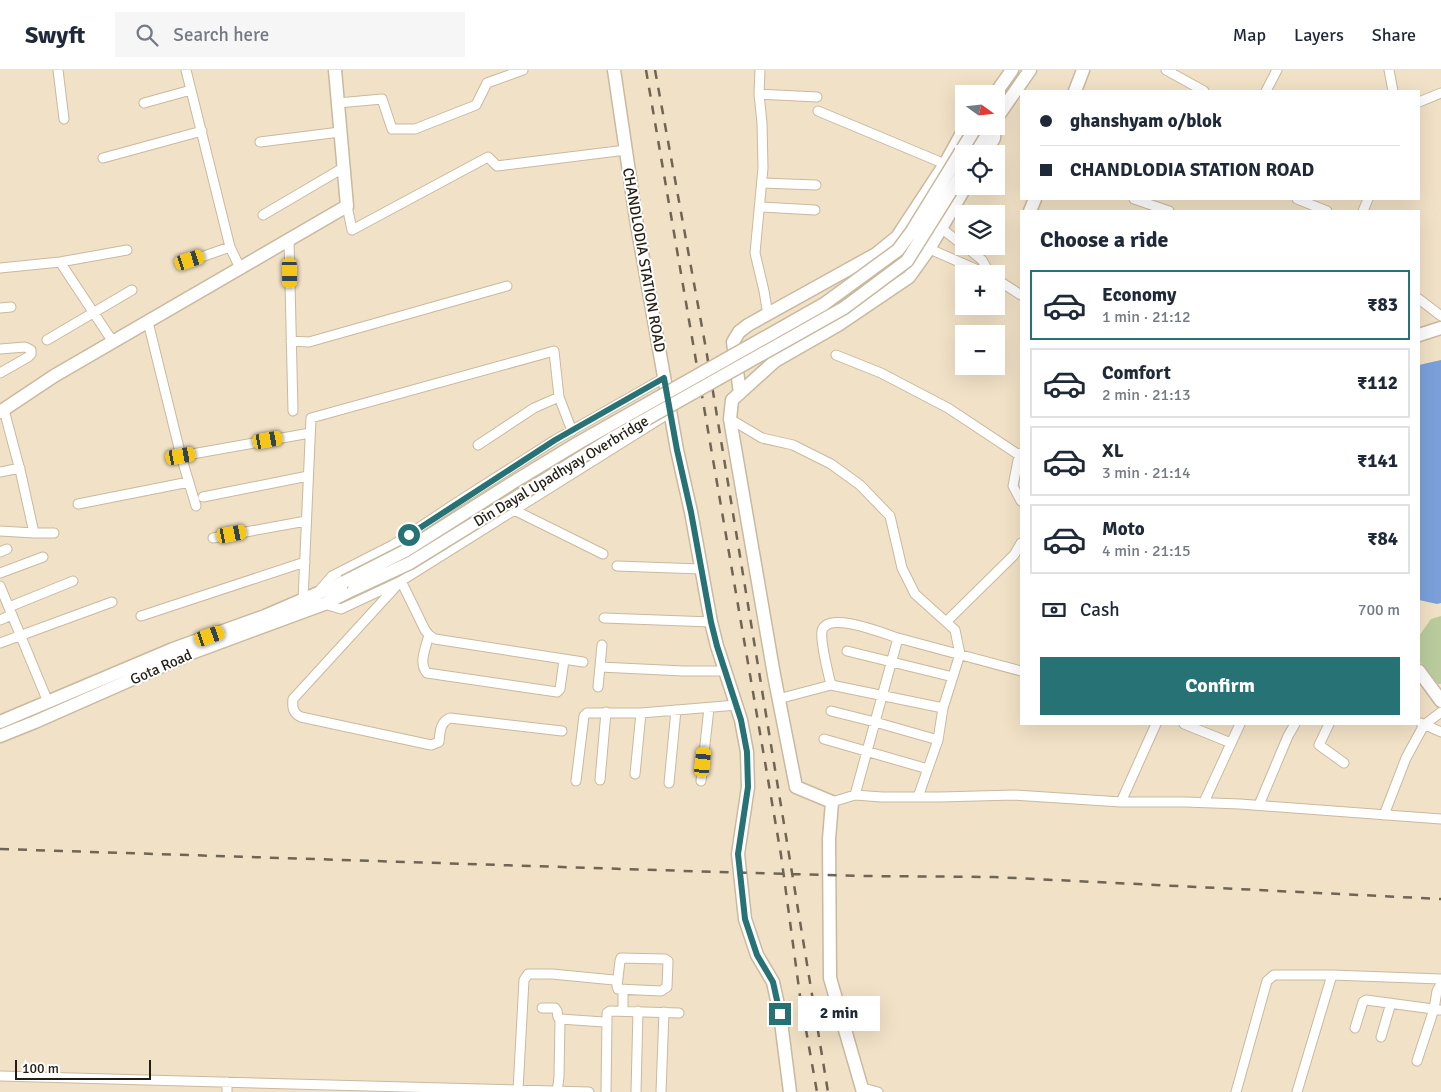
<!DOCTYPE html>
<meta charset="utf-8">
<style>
:root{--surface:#fff;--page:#f6f6f7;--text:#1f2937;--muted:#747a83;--line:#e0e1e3;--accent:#277275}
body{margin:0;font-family:Signika,sans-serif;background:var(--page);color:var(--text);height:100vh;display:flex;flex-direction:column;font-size:19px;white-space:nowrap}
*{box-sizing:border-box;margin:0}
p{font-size:16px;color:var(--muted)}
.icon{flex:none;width:28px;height:28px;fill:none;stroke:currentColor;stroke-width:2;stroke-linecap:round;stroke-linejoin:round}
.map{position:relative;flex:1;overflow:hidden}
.sheet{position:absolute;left:1020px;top:140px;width:400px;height:515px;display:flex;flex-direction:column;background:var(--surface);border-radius:0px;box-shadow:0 5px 20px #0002}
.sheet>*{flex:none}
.top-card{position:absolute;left:1020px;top:20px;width:400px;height:110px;border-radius:0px;box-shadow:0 5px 20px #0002;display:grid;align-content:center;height:110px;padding:0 20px;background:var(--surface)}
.needle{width:32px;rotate:105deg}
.tools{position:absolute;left:955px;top:15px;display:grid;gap:10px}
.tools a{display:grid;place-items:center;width:50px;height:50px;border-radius:0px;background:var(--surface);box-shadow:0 5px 20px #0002;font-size:25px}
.scale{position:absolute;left:15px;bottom:12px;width:136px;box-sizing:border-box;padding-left:5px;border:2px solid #241e14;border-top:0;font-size:14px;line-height:18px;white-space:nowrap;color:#241e14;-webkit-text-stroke:4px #fff;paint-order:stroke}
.end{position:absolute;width:22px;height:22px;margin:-11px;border:6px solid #277275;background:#fff;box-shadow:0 0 0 2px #fff}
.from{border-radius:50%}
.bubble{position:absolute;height:35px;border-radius:0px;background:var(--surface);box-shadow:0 5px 20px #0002;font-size:16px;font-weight:800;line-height:35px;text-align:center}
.car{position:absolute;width:15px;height:30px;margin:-15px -8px;border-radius:6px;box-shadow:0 0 4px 1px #0007;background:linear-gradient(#f5c518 24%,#345 0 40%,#f5c518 0 76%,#345 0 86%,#f5c518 0)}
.top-card b{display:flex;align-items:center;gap:18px;height:48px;font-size:19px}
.top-card b+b{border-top:1px solid var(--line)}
.top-card i{width:12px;height:12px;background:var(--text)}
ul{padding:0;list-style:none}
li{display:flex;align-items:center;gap:15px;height:70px;margin:0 10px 8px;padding:0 10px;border:2px solid var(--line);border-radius:0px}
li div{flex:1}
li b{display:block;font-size:19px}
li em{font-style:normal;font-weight:800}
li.current{border-color:var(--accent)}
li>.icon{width:45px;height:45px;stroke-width:1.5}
h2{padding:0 20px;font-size:22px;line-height:60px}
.pay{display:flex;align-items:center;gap:12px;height:55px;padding:0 20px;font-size:19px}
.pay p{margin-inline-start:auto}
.button{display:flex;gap:10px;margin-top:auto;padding:10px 20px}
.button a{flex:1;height:58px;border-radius:0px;background:var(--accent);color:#fff;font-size:20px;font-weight:800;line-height:58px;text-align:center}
header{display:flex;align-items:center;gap:30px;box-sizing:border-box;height:70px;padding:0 25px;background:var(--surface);border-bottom:1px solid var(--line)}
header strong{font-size:24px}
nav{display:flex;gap:28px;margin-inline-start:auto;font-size:18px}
.search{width:350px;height:45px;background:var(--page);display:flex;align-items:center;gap:12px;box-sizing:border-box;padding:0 18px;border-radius:0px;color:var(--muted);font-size:19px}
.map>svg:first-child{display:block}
</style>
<header>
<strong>Swyft</strong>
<div class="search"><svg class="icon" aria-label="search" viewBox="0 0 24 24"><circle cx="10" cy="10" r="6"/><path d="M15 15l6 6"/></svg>Search here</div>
<nav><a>Map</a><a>Layers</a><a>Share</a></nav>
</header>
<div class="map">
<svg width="1441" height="1022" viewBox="0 0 1441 1022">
<rect width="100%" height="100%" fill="#f1e1c6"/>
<path fill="#bacc9e" d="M 1441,546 L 1441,614 L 1438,614 L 1419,591 L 1419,566 L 1431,549 Z"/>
<path fill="#7ba0da" d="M 1441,290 L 1441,533 L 1437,534 L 1419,530 L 1419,295 Z"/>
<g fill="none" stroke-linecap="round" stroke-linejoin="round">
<g stroke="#c9b99f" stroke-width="11">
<path id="street" d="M 58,0 L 64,49
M 186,0 L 230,177 L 240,198
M 760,0 L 759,24 L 762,53 L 763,98 L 755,183 L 764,221 L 768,245
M 1166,0 L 1204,21
M 1389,0 L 1393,21
M 1266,21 L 1277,0
M 759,24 L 817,27
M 1419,32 L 1441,23
M 144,33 L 191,20
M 338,33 L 382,29 L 392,59 L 415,59 L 476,35 L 487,13 L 523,0
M 818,41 L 945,94
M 260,72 L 340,62
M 103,88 L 202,61
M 762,113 L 816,115
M 1134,129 L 1169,141
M 1297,129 L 1327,141
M 347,136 L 352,160 L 488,87 L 497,96 L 626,80
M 760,137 L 815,140
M 1363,141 L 1368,129
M 263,145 L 343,98
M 941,158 L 964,176
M 289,170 L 293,341
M 965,176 L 982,190 L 990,204
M 925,177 L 987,204
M 190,191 L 230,177
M 60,192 L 113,272
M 0,198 L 60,192 L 127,180
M 996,209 L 1021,225
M 1419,229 L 1441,246
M 0,238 L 11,237
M 148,252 L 181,386 L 196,436
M 47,270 L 132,220
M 291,271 L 309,272 L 507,216
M 0,279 L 25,277 L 31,280 L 31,284 L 28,287 L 0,303
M 836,285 L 881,303 L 948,338 L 1019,385
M 4,340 L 21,404 L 34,463
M 730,349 L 762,368 L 793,375 L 831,394 L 860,415 L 890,446 L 902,498 L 915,524 L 955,560 L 960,584 L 943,638 L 831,615 L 778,629
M 478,375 L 534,338 L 559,327
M 1021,383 L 1019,385 L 1013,416 L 1021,431
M 181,386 L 310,363
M 0,402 L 20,398
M 203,427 L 308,406
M 78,434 L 189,412
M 512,437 L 514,440 L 603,484
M 0,461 L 34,463 L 54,463
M 213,468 L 306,451
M 0,482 L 7,479
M 617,496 L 701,499
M 0,503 L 43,487
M 401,511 L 293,629 C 292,638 293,643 301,647 L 431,675 L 439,672 C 440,662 440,652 450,648 L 562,661
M 401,511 L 425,560 L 429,565 L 435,569 L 583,592
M 0,516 L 12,545 L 0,550
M 319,521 L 332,506 L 393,475 L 456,433 L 555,370 L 664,308
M 303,530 L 311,348 L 554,281 L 559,327 L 572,361
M 324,534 L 341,539 L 401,511 L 671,342
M 9,537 L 73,511
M 12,545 L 48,632
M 141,546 L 305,492
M 604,548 L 711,552
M 946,552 L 1014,485 L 1021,473
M 429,565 C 426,577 418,593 427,603 L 557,622 L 560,619 L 564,590
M 0,573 L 112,532
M 847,581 L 953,607
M 600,597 L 683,601 L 726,601
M 831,615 C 828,602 820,572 822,561 C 827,540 885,564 898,568
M 598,617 L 602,575
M 831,641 L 875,652 L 938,670
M 1421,653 L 1441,662
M 1184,654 L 1231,673
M 1329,654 L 1319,675 L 1344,693
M 824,669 L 928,699
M 635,704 L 641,643
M 600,710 L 606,642
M 576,711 L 584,646 L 587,643 L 641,643 L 737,635
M 701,711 L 709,638
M 669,713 L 676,640
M 855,725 L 898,568 L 1021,601
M 918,727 L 938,670 L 943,638
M 832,732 L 855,725 L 882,727 L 940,727 L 1014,725 L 1121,732 L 1186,732 L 1240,734 L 1441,749
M 1121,732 L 1156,654
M 1204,732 L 1240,654
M 1259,735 L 1288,666 L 1295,654
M 1384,745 L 1406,688 L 1424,655 L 1441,642
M 621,888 L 665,889 L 668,891 L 667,917 L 661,921 L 618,919 L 617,916 L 620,891 Z
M 542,938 L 555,938 L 557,941 L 558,947 L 560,949 L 604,952 L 607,950 L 607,943 L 610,941 L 679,943
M 623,941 L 623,920
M 1355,958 L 1363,932 L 1366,930 L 1441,940
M 1381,967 L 1391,933
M 1417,991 L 1434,939 L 1437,921 L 1441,914
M 0,1006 L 589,1022
M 863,1018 L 878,1022
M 518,1020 L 524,910 L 528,904 L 552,904 L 614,910
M 227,1022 L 227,1012
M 557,1022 L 559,1007 L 560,949
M 606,1022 L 607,950
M 636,1022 L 638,941
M 661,1022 L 664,942
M 1236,1022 L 1267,911 L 1274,905 L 1332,905 L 1441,909
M 1297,1022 L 1332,905"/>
</g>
<g stroke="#c9b99f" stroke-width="15">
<path id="secondary" d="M 614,0 L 636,149 L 677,380 L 691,442 L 711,552 L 717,576 L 741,650 L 747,682 L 748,717 L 738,784 L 745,849 L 757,885 L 773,912 L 780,944 L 790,1022
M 1075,21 L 1083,0
M 995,24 L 1012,0
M 996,49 L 1030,0
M 973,84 L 991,56
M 985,84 L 994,68 L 995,56
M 1030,141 L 1035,129
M 1419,265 L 1441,258
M 740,323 L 733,272 L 739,262 L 748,255 L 876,184 L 897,167 L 945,94 L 966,56
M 0,342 L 54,306 L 347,136 L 335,0
M 1419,601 L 1441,631
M 0,652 L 173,579 L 265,546 L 344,512
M 0,666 L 35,652 L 194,582 L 324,534 L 354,519
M 863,1022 L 830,908 L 829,769 L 832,732 L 796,717 L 774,605 L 730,349 L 732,330 L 775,291 L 838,255 L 909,207 L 929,179 L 966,116"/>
</g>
<use href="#street" stroke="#fff" stroke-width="9"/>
<use href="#secondary" stroke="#fff" stroke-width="12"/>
<path stroke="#6f6555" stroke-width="2.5" stroke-dasharray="9 9" stroke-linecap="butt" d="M 646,0 L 781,785 L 800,926 L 817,1022
M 655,0 L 706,279 L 828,1022
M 0,779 L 718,802 L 863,806 L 994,807 L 1441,829"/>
<g stroke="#c9b99f" stroke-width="15" stroke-linecap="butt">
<path id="secondary-bridge" d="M 344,512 L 405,481 L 512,413 L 578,373 L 824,234 L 898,180 L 912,161 L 976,57
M 354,519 L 410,493 L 611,369 L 844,238 L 907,191 L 964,100"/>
</g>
<use href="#secondary-bridge" stroke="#fff" stroke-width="12"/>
</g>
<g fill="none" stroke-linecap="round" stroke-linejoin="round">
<path stroke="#277275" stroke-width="6" d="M 409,465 L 555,370 L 664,308 L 677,380 L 691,442 L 711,552 L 717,576 L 741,650 L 747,682 L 748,717 L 738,784 L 745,849 L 757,885 L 773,912 L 780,944"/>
</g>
<g text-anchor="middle" stroke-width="4" stroke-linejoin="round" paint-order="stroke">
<g font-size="15" fill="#241e14" stroke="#fff">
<text transform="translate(644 190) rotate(80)" y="5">CHANDLODIA STATION ROAD</text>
<text transform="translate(561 401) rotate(-31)" y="5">Din Dayal Upadhyay Overbridge</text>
<text transform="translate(161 597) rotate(-24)" y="5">Gota Road</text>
</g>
</g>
</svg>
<div class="tools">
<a><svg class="needle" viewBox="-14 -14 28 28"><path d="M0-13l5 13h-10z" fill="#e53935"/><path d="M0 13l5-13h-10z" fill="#747a83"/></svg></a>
<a><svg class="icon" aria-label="locate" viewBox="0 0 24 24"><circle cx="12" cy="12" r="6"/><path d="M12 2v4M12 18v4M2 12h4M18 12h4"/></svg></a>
<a><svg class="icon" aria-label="layers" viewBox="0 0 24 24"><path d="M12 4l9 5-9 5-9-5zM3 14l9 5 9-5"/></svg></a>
<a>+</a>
<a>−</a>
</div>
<div class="scale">100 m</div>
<i class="end from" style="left:409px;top:465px"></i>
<i class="end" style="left:780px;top:944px"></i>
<div class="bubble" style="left:798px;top:926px;width:82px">2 min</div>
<i class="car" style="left:190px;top:190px;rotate:72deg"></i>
<i class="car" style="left:290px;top:203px;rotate:179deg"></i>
<i class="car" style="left:268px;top:370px;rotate:80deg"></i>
<i class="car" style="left:181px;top:386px;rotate:80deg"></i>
<i class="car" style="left:232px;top:464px;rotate:79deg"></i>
<i class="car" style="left:210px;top:566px;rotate:71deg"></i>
<i class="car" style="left:703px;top:692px;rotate:6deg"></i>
<div class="top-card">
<b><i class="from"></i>ghanshyam o/blok</b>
<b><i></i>CHANDLODIA STATION ROAD</b>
</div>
<section class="sheet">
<h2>Choose a ride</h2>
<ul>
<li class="current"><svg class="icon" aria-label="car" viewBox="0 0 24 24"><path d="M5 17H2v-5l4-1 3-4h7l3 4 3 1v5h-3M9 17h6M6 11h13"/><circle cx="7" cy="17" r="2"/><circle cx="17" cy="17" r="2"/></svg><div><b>Economy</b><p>1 min · 21:12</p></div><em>₹83</em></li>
<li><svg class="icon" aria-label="car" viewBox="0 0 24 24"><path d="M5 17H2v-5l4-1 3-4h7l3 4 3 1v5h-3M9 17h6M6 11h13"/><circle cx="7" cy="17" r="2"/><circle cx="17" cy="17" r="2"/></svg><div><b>Comfort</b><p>2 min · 21:13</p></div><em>₹112</em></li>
<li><svg class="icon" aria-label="car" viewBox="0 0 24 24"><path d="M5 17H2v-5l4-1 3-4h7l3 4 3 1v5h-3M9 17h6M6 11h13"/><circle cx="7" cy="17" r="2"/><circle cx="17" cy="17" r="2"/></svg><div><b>XL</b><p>3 min · 21:14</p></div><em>₹141</em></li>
<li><svg class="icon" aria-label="car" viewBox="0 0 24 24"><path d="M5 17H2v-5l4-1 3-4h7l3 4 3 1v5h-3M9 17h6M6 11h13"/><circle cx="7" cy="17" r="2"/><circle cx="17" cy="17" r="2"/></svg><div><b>Moto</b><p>4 min · 21:15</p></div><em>₹84</em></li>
</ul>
<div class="pay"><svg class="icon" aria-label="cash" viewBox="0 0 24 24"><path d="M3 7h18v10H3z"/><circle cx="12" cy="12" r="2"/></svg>Cash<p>700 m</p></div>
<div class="button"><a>Confirm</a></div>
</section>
</div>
